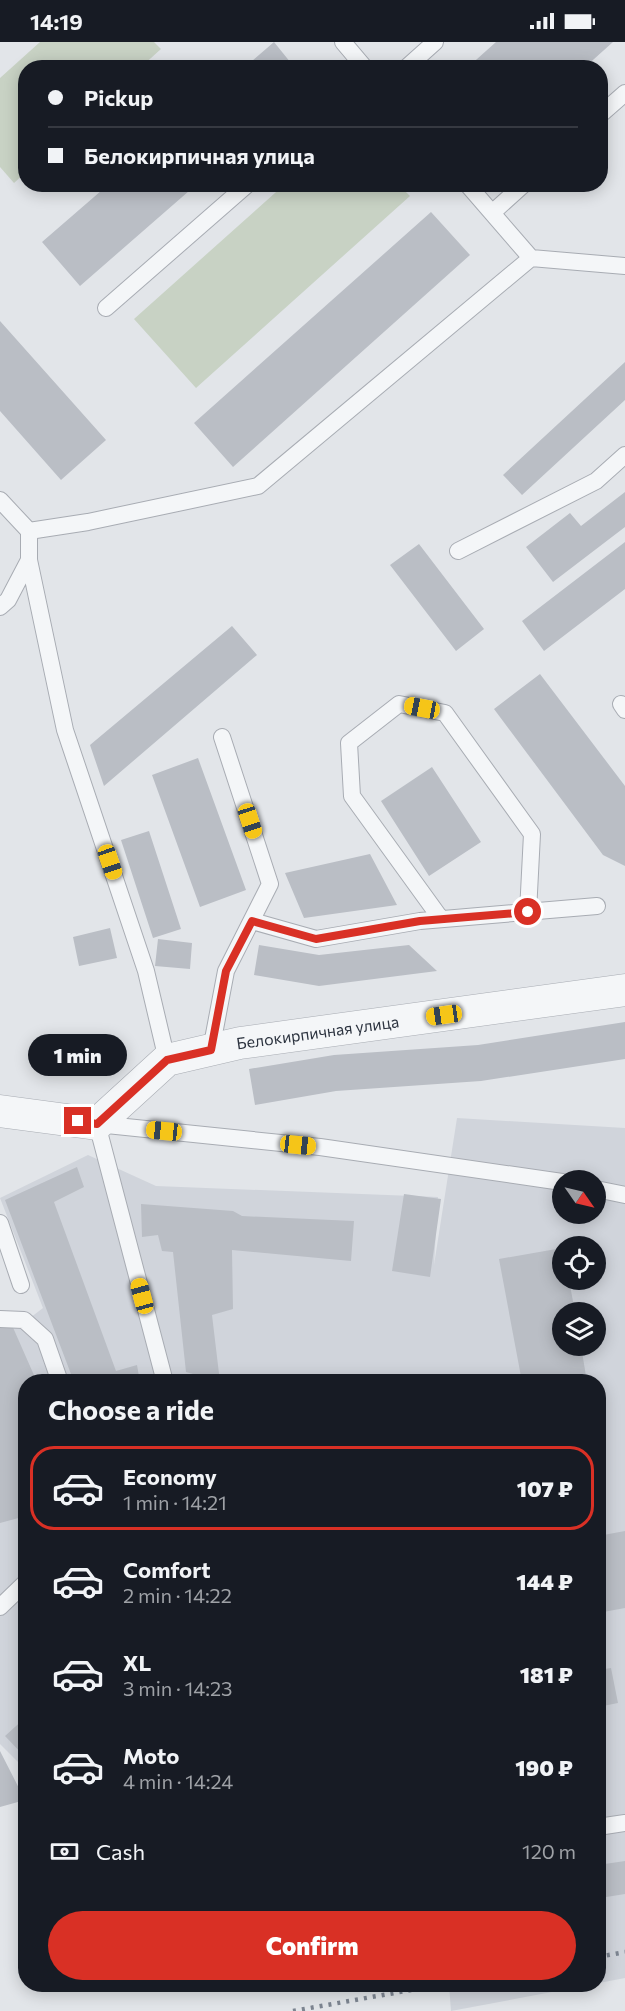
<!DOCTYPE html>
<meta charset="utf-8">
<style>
:root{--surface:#171b24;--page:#242831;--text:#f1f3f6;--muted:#9ea1a6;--line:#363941;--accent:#d93025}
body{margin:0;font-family:Commissioner,sans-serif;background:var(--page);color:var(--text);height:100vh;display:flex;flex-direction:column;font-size:22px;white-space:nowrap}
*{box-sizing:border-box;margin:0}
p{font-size:20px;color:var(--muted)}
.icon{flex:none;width:33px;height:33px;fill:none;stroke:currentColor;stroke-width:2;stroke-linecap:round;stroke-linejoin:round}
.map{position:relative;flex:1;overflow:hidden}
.sheet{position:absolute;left:18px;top:1332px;width:588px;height:618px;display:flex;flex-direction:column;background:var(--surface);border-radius:24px;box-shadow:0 3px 15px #0003}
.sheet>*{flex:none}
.banner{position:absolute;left:18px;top:18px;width:590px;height:132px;border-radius:24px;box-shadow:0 3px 15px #0003;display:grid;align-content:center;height:132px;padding:0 30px;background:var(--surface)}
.needle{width:39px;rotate:124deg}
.tools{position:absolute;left:552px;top:1128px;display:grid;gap:12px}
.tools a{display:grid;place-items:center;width:54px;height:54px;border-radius:50%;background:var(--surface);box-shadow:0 3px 15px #0003;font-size:30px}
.end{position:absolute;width:27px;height:27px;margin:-14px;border:8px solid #d93025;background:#fff;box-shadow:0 0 0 3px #fff}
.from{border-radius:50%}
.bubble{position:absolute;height:42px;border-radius:21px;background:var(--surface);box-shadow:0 3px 15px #0003;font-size:20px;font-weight:800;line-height:42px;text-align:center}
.car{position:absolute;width:18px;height:36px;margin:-18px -9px;border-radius:8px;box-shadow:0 0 4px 2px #0007;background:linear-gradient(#f5c518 24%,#345 0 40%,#f5c518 0 76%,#345 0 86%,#f5c518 0)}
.banner b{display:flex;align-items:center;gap:21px;height:57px;font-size:22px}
.banner b+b{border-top:2px solid var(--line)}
.banner i{width:15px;height:15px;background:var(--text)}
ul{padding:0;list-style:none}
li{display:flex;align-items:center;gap:18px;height:84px;margin:0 12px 9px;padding:0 18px;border:3px solid transparent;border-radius:24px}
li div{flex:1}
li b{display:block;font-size:22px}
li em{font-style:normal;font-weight:800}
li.selected{border-color:var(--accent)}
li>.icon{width:54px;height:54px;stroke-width:1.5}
h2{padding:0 30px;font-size:27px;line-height:72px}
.pay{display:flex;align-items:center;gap:15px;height:66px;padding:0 30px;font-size:22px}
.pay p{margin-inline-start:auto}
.button{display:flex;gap:12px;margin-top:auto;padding:12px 30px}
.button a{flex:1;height:69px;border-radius:36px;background:var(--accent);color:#fff;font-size:24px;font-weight:800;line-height:69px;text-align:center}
.status{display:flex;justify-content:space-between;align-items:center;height:42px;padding:0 30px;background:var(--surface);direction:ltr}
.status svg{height:16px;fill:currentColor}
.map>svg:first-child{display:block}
</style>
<div class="status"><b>14:19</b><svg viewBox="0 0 49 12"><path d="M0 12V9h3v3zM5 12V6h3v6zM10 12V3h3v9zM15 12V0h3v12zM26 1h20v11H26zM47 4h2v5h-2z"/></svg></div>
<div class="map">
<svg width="625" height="1969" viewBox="0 0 625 1969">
<rect width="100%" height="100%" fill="#e2e5e9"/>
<path fill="#d0d4db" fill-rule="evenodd" d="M 457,1076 L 625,1086 L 625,1936 L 599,1941 L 598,1340 L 26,1340 L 25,1727 L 0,1702 L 0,1284 L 18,1285 L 43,1266 L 0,1156 L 88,1113 L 156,1144 L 438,1155 L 434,1223 ZM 562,1138 L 596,1138 L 596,1172 L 562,1172 ZM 562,1204 L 596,1204 L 596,1238 L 562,1238 ZM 562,1270 L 596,1270 L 596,1304 L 562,1304 Z
M 449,1943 L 449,1942 L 589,1943 L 451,1969 Z"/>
<path fill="#c8d2c4" d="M 40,0 L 154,0 L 161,7 L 141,25 L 26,26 L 25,131 L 14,141 L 0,125 L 0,36 Z
M 285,142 L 399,143 L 410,154 L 196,346 L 134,277 Z"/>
<path fill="#babec5" d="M 274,0 L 295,26 L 244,26 Z
M 496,0 L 613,0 L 584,26 L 467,26 Z
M 109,142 L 197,142 L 80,244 L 42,200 Z
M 431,170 L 470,213 L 233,425 L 194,381 Z
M 0,279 L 106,398 L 61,438 L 0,369 Z
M 625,320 L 625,358 L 522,453 L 503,433 Z
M 625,450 L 625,485 L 553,540 L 526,505 L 570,471 L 581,484 Z
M 625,500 L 625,547 L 544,609 L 522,579 Z
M 419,502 L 484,587 L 456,609 L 390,523 Z
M 232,584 L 257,613 L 104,744 L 90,703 Z
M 540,632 L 625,744 L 625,824 L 603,813 L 494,667 Z
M 198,716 L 246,848 L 200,865 L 152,733 Z
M 432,725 L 481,800 L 429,834 L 381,759 Z
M 149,789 L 181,887 L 153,896 L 121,798 Z
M 370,812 L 397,863 L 304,876 L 285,831 Z
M 110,886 L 117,916 L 79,924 L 73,895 Z
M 158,897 L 192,901 L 190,927 L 155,924 Z
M 259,903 L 319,913 L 409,903 L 437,929 L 319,944 L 254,933 Z
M 625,980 L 625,1017 L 481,1039 L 336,1049 L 255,1063 L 249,1027 L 334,1013 L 478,1003 Z
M 77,1125 L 84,1145 L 54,1160 L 116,1329 L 137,1323 L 140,1340 L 74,1340 L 5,1158 Z
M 404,1152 L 441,1157 L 430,1235 L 392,1229 Z
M 141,1162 L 233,1169 L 242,1174 L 354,1179 L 351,1219 L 232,1208 L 233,1267 L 212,1273 L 220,1340 L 195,1340 L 193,1332 L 186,1330 L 173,1210 L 162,1209 L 158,1193 L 142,1195 Z
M 562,1206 L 562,1238 L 569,1238 L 575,1270 L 562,1270 L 562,1304 L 581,1304 L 587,1340 L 522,1340 L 499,1217 Z
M 11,1281 L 37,1340 L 26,1340 L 26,1474 L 0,1481 L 0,1286 Z
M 625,1489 L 625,1566 L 598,1571 L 598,1494 Z
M 611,1626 L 618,1661 L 598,1665 L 598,1628 Z
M 26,1675 L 26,1716 L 5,1694 Z
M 0,1709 L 25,1758 L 0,1765 Z
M 625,1819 L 625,1852 L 600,1856 L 598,1823 Z"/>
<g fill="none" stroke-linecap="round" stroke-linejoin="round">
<g stroke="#a8acb3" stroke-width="18">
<path id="lane" d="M 343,0 L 365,26
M 406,26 L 435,0
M 600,73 L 625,51
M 492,171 L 524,142
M 531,216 L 625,224
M 106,266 L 248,142
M 0,458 L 29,489
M 458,509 L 596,439 L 625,413
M 29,518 L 65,688 L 146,929 L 167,1018
M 0,565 L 8,558 L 29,518 L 29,489 L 88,480 L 258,444 L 531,216 L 467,142
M 621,662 L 625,668
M 441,877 L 352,754 L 349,701 L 399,662 L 445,671 L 532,792 L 528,870
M 252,879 L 316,897 L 420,879 L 597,864
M 211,1008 L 226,929 L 270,842 L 222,695
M 596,1147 L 625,1153
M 0,1181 L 21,1243
M 0,1277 L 24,1278 L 45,1297 L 60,1340
M 165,1340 L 97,1082 L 320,1105 L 562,1140
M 0,1565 L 26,1540
M 598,1785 L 625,1781"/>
</g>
<g stroke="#a8acb3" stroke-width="33">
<g id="street">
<path id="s1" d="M 0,1069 L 97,1082 L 167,1018 L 240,1001 L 625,948"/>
</g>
</g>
<use href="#lane" stroke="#f4f6f8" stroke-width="16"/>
<use href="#street" stroke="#f4f6f8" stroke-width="32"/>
<path stroke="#7d8591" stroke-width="4.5" stroke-dasharray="3 6" stroke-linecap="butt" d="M 598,1915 L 625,1910
M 293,1969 L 445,1942"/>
</g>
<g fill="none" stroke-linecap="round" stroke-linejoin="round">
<path stroke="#d93025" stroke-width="8" d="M 78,1079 L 97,1082 L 167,1018 L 211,1008 L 226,929 L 252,879 L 316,897 L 420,879 L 528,870"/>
</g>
<g text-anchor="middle" stroke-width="4.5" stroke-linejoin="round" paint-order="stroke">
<g font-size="16" fill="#2c333f" stroke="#f1f4f7">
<text dy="6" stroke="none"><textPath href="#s1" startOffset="346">Белокирпичная улица</textPath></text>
</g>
</g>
</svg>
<div class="tools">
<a><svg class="needle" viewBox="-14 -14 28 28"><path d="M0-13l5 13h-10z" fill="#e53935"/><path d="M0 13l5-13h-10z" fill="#9ea1a6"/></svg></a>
<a><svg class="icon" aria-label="locate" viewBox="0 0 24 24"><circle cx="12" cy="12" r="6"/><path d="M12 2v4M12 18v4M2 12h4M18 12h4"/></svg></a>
<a><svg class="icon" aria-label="layers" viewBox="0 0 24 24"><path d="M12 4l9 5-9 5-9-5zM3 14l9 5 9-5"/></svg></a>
</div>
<i class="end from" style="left:528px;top:870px"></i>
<i class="end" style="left:78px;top:1079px"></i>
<div class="bubble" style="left:28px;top:992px;width:99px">1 min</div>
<i class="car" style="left:422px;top:666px;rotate:281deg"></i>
<i class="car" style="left:250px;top:779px;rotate:162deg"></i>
<i class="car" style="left:110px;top:820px;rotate:161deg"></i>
<i class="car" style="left:444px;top:973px;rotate:262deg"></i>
<i class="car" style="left:164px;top:1089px;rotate:276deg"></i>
<i class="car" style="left:298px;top:1103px;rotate:96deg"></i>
<i class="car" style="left:142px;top:1254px;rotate:345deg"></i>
<div class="banner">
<b><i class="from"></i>Pickup</b>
<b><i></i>Белокирпичная улица</b>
</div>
<section class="sheet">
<h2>Choose a ride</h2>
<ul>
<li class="selected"><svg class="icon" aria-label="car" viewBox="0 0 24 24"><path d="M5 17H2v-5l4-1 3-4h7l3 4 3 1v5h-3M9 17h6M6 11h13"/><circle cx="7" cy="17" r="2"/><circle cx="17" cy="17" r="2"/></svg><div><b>Economy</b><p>1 min · 14:21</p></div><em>107 ₽</em></li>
<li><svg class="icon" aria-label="car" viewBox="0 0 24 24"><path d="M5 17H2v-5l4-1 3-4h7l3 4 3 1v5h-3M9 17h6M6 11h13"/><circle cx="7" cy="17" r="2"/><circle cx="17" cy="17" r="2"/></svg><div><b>Comfort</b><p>2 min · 14:22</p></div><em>144 ₽</em></li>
<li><svg class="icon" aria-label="car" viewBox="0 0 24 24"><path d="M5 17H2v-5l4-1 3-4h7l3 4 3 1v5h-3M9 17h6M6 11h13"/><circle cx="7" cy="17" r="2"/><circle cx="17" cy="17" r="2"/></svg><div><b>XL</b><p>3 min · 14:23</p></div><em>181 ₽</em></li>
<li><svg class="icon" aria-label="car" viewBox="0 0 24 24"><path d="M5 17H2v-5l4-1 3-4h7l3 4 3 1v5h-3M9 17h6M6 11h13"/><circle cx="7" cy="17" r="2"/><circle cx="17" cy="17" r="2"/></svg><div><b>Moto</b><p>4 min · 14:24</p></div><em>190 ₽</em></li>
</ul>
<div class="pay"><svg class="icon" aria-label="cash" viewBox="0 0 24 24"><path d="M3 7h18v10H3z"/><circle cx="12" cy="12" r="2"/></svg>Cash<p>120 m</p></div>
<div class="button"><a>Confirm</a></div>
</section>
</div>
